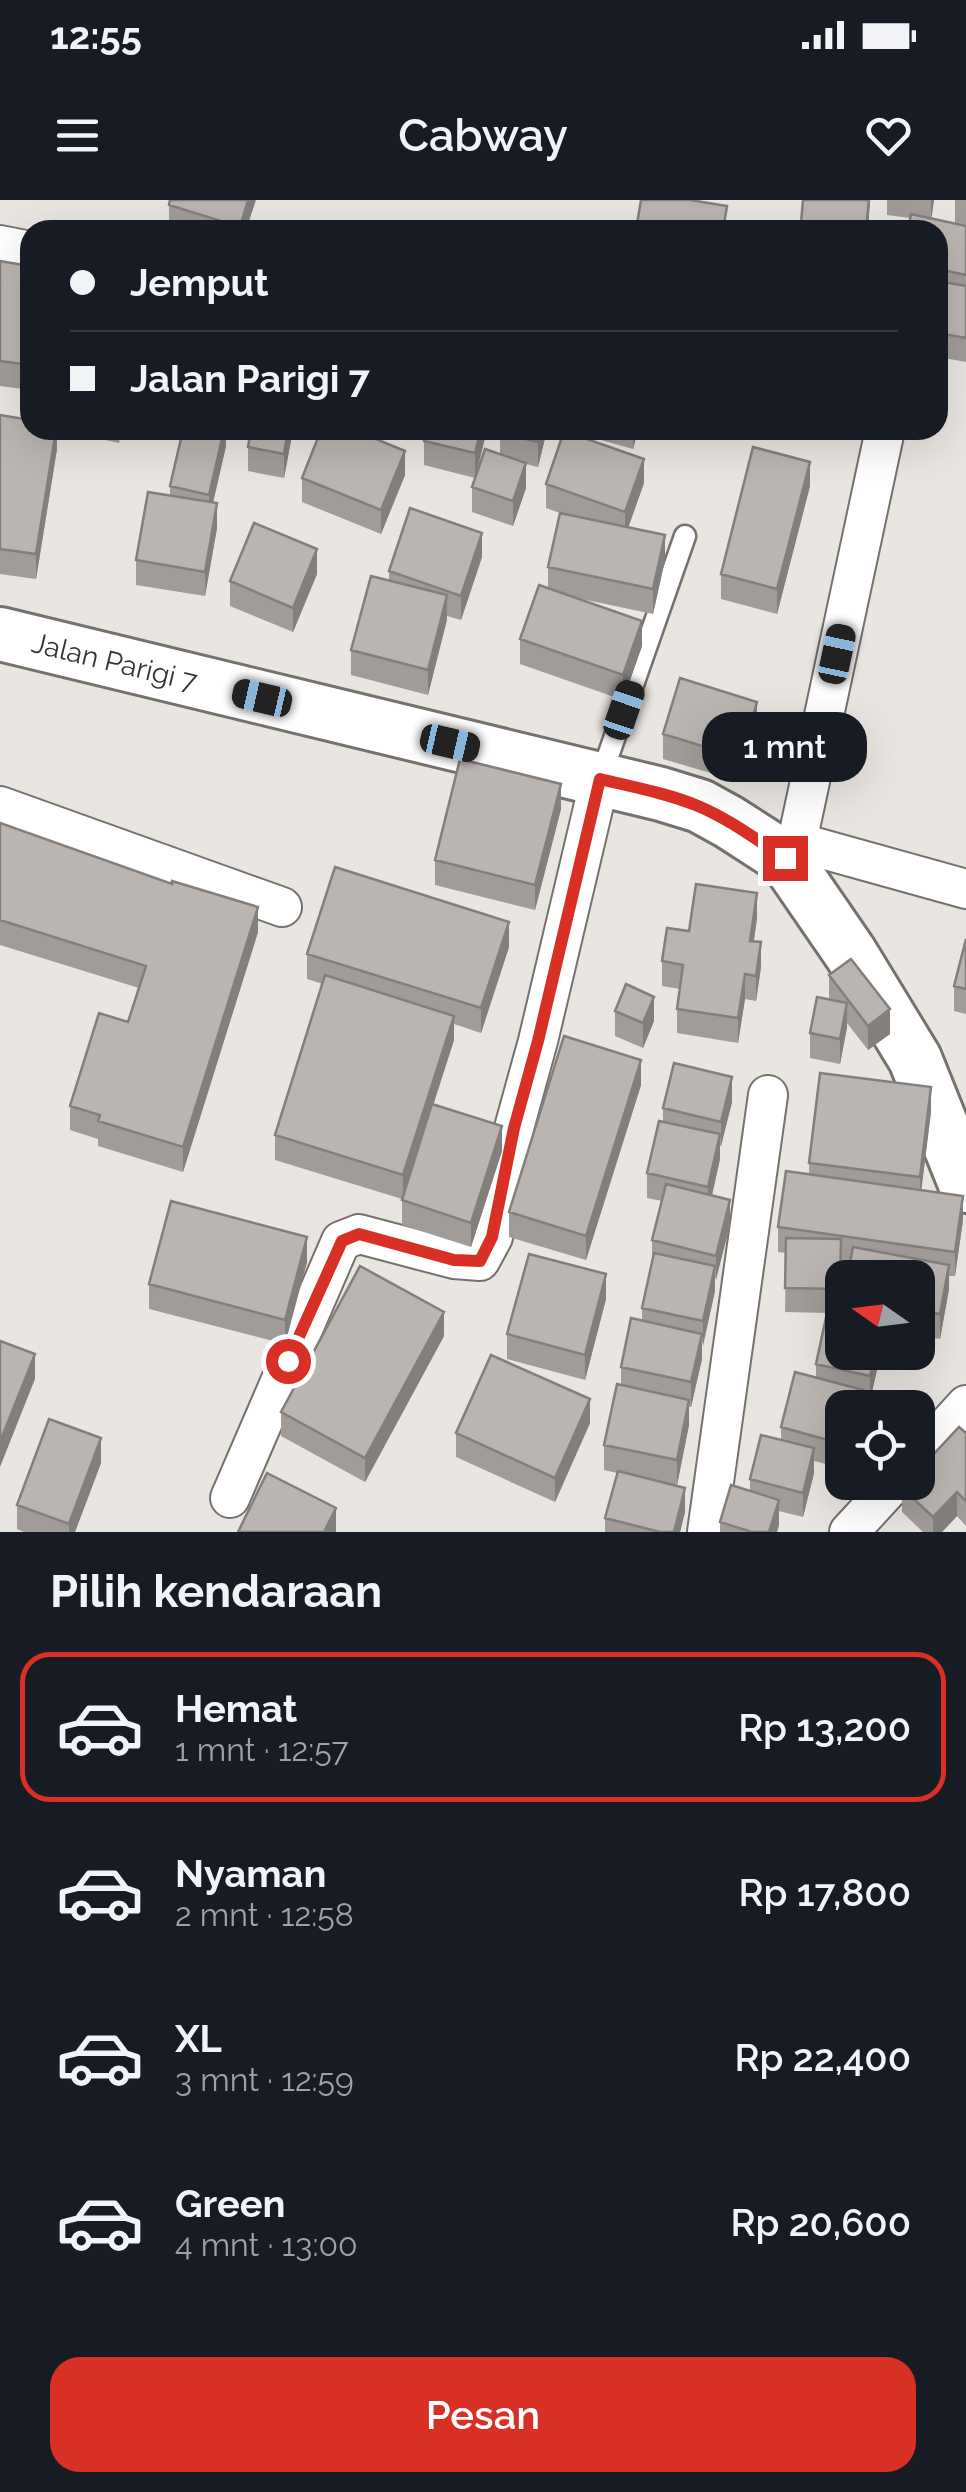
<!DOCTYPE html>
<html lang="id">
<meta charset="utf-8">
<style>
:root{--surface:#171b24;--page:#20242c;--text:#f1f3f6;--muted:#9ea1a6;--line:#363941;--accent:#d93025}
body{margin:0;font-family:Raleway,sans-serif;background:var(--page);color:var(--text);height:100vh;display:flex;flex-direction:column;font-size:38px;white-space:nowrap}
*{box-sizing:border-box;margin:0}
p{font-size:32px;color:var(--muted)}
.icon{flex:none;width:55px;height:55px;fill:none;stroke:currentColor;stroke-width:2;stroke-linecap:round;stroke-linejoin:round}
.map{position:relative;height:1332px;overflow:hidden}
.sheet{display:flex;flex-direction:column;background:var(--surface);flex:1}
.sheet>*{flex:none}
.top-card{position:absolute;left:20px;top:20px;width:928px;height:220px;border-radius:30px;box-shadow:0 10px 40px #0002;display:grid;align-content:center;height:220px;padding:0 50px;background:var(--surface)}
.needle{width:65px;rotate:284deg}
.tools{position:absolute;left:825px;top:1060px;display:grid;gap:20px}
.tools a{display:grid;place-items:center;width:110px;height:110px;border-radius:20px;background:var(--surface);box-shadow:0 10px 40px #0002;font-size:50px}
.end{position:absolute;width:45px;height:45px;margin:-22px;border:12px solid #d93025;background:#fff;box-shadow:0 0 0 5px #fff}
.from{border-radius:50%}
.bubble{position:absolute;height:70px;border-radius:30px;background:var(--surface);box-shadow:0 10px 40px #0002;font-size:32px;font-weight:600;line-height:70px;text-align:center}
.car{position:absolute;width:30px;height:60px;margin:-30px -15px;border-radius:12px;box-shadow:0 0 8px 2px #0007;background:linear-gradient(#222 24%,#8ab4d8 0 40%,#222 0 76%,#8ab4d8 0 86%,#222 0)}
.top-card b{display:flex;align-items:center;gap:35px;height:95px;font-size:38px}
.top-card b+b{border-top:2px solid var(--line)}
.top-card i{width:25px;height:25px;background:var(--text)}
ul{padding:0;list-style:none}
li{display:flex;align-items:center;gap:30px;height:150px;margin:0 20px 15px;padding:0 30px;border:5px solid transparent;border-radius:30px}
li div{flex:1}
li b{display:block;font-size:38px}
li em{font-style:normal;font-weight:600}
li.selected{border-color:var(--accent)}
li>.icon{width:90px;height:90px;stroke-width:1.5}
h2{padding:0 50px;font-size:45px;line-height:120px}
.button{display:flex;gap:20px;margin-top:auto;padding:20px 50px}
.button a{flex:1;height:115px;border-radius:30px;background:var(--accent);color:#fff;font-size:40px;font-weight:600;line-height:115px;text-align:center}
.status{display:flex;justify-content:space-between;align-items:center;height:70px;padding:0 50px;background:var(--surface);direction:ltr}
.status svg{height:28px;fill:currentColor}
header{display:flex;justify-content:space-between;align-items:center;height:130px;padding:0 50px;background:var(--surface);font-size:45px;font-weight:600}
.map>svg:first-child{display:block}
</style>
<div class="status"><b>12:55</b><svg viewBox="0 0 49 12"><path d="M0 12V9h3v3zM5 12V6h3v6zM10 12V3h3v9zM15 12V0h3v12zM26 1h20v11H26zM47 4h2v5h-2z"/></svg></div>
<header><svg class="icon" aria-label="menu" viewBox="0 0 24 24"><path d="M4 6h16M4 12h16M4 18h16"/></svg>Cabway<svg class="icon" aria-label="heart" viewBox="0 0 24 24"><path d="M12 20l-8-8c-3-5 5-10 8-4 3-6 11-1 8 4z"/></svg></header>
<div class="map">
<svg width="966" height="1332" viewBox="0 0 966 1332">
<rect width="100%" height="100%" fill="#e9e5e0"/>
<g fill="none" stroke-linecap="round" stroke-linejoin="round">
<g stroke="#75716c" stroke-width="25">
<path id="lane" d="M 600,579 L 685,336"/>
</g>
<g stroke="#75716c" stroke-width="42">
<path id="street" d="M 0,45 L 30,51
M 0,606 L 282,707
M 797,642 L 885,230
M 785,658 L 797,642 L 966,689
M 918,1258 L 966,1205
M 230,1298 L 341,1041 L 359,1034 L 454,1059 L 480,1061 L 493,1037 L 514,928 L 538,841 L 600,579
M 707,1332 L 768,895
M 849,1332 L 895,1282"/>
</g>
<g stroke="#75716c" stroke-width="58">
<g id="secondary">
<path id="s1" d="M 0,434 L 661,594 L 700,606 L 729,622 L 785,658 L 851,754 L 915,859 L 966,986"/>
</g>
</g>
<use href="#lane" stroke="#fff" stroke-width="20"/>
<use href="#street" stroke="#fff" stroke-width="38"/>
<use href="#secondary" stroke="#fff" stroke-width="52"/>
</g>
<path fill="#a19c98" d="M 803,0 L 870,0 L 868,30 L 801,30 Z
M 887,0 L 934,0 L 931,19 L 955,23 L 955,0 L 966,0 L 966,162 L 938,157 L 938,30 L 910,18 L 887,15 Z
M 169,5 L 246,30 L 169,29 Z
M 0,61 L 30,66 L 30,190 L 0,186 Z
M 0,215 L 57,230 L 57,249 L 36,379 L 0,374 Z
M 77,230 L 122,230 L 119,243 L 77,234 Z
M 183,230 L 238,230 L 237,237 L 226,235 L 226,246 L 213,303 L 217,328 L 205,396 L 136,385 L 136,360 L 170,295 L 170,286 Z
M 251,230 L 293,230 L 284,278 L 248,271 L 248,247 Z
M 487,230 L 475,278 L 424,265 L 424,241 Z
M 547,230 L 538,267 L 526,264 L 526,288 L 513,326 L 472,312 L 472,287 L 500,254 L 500,233 Z
M 565,230 L 638,230 L 633,249 Z
M 405,275 L 381,334 L 302,302 L 302,278 Z
M 644,283 L 628,327 L 665,360 L 653,414 L 572,397 L 642,446 L 623,500 L 520,464 L 520,439 L 548,389 L 548,367 L 560,313 L 546,308 L 546,284 Z
M 810,286 L 777,414 L 721,399 L 721,374 Z
M 482,357 L 461,420 L 447,416 L 428,495 L 351,475 L 351,450 L 389,380 L 389,371 Z
M 317,374 L 293,432 L 230,406 L 230,381 Z
M 757,527 L 741,582 L 663,559 L 663,534 Z
M 561,609 L 535,710 L 435,685 L 435,660 Z
M 0,623 L 258,732 L 183,972 L 98,946 L 98,939 L 70,930 L 70,906 L 128,822 L 139,788 L 0,745 Z
M 757,718 L 754,741 L 761,767 L 756,801 L 745,799 L 738,843 L 677,833 L 677,809 L 680,789 L 662,786 L 662,761 L 689,731 Z
M 966,739 L 966,814 L 954,811 L 954,786 Z
M 509,747 L 481,833 L 454,824 L 454,840 L 433,905 L 502,951 L 471,1047 L 402,1025 L 402,999 L 275,960 L 275,935 L 323,784 L 307,779 L 307,754 Z
M 829,775 L 890,834 L 868,850 L 847,823 L 840,864 L 810,858 L 810,833 L 829,800 Z
M 615,811 L 654,821 L 643,848 L 615,836 Z
M 641,885 L 586,1060 L 509,1037 L 509,1012 Z
M 732,902 L 721,946 L 720,946 L 720,959 L 712,996 L 730,1025 L 715,1080 L 715,1091 L 702,1146 L 702,1159 L 691,1207 L 689,1207 L 689,1225 L 677,1285 L 685,1312 L 680,1332 L 605,1332 L 605,1318 L 617,1273 L 604,1270 L 604,1245 L 621,1185 L 621,1167 L 642,1121 L 642,1108 L 652,1059 L 652,1040 L 662,1001 L 647,998 L 647,973 L 663,922 L 663,908 Z
M 931,912 L 921,990 L 963,1020 L 955,1076 L 949,1076 L 949,1089 L 940,1139 L 918,1135 L 918,1078 L 841,1061 L 840,1110 L 881,1152 L 870,1201 L 863,1199 L 863,1208 L 842,1208 L 842,1268 L 814,1261 L 814,1273 L 803,1317 L 779,1311 L 779,1325 L 777,1332 L 720,1332 L 720,1322 L 750,1291 L 750,1279 L 781,1240 L 781,1227 L 816,1177 L 816,1164 L 827,1113 L 785,1112 L 786,1053 L 778,1052 L 778,1027 L 809,975 L 809,963 Z
M 307,1062 L 285,1144 L 149,1109 L 149,1084 Z
M 606,1099 L 585,1180 L 507,1159 L 507,1134 Z
M 444,1136 L 365,1282 L 281,1236 L 281,1212 Z
M 590,1223 L 555,1302 L 456,1257 L 456,1233 Z
M 966,1233 L 966,1326 L 957,1316 L 942,1332 L 923,1332 L 902,1312 L 902,1288 Z
M 101,1263 L 75,1332 L 24,1332 L 17,1329 L 17,1305 Z"/>
<path fill="#837f7c" d="M 248,0 L 256,0 L 246,30 L 240,30 Z
M 869,0 L 870,0 L 868,30 L 866,30 Z
M 931,0 L 934,0 L 931,21 Z
M 56,230 L 57,249 L 36,379 L 36,354 Z
M 224,230 L 226,230 L 226,246 L 209,320 L 209,295 Z
M 288,230 L 293,230 L 284,278 L 284,254 Z
M 481,230 L 487,230 L 475,278 L 475,253 Z
M 541,230 L 547,230 L 538,267 L 538,242 Z
M 633,230 L 638,230 L 633,249 Z
M 405,251 L 405,275 L 381,334 L 381,310 Z
M 644,259 L 644,283 L 625,337 L 625,312 Z
M 810,262 L 810,286 L 777,414 L 777,389 Z
M 526,263 L 526,288 L 513,326 L 513,301 Z
M 217,303 L 217,328 L 205,396 L 205,372 Z
M 482,333 L 482,357 L 461,420 L 461,396 Z
M 665,335 L 665,360 L 653,414 L 653,389 Z
M 317,349 L 317,374 L 293,432 L 293,408 Z
M 447,395 L 447,420 L 428,495 L 428,470 Z
M 642,421 L 642,446 L 623,500 L 623,475 Z
M 757,502 L 757,527 L 741,582 L 741,558 Z
M 561,584 L 561,609 L 535,710 L 535,685 Z
M 757,693 L 757,718 L 750,765 L 750,741 Z
M 258,707 L 258,732 L 183,972 L 183,947 Z
M 509,722 L 509,747 L 481,833 L 481,808 Z
M 761,742 L 761,767 L 756,801 L 756,776 Z
M 745,774 L 745,799 L 738,843 L 738,818 Z
M 654,797 L 654,821 L 643,848 L 643,823 Z
M 847,803 L 847,828 L 840,864 L 840,839 Z
M 890,809 L 890,834 L 868,850 L 868,826 Z
M 454,816 L 454,840 L 403,999 L 403,975 Z
M 641,860 L 641,885 L 586,1060 L 586,1036 Z
M 732,877 L 732,902 L 721,946 L 721,922 Z
M 931,887 L 931,912 L 920,1001 L 920,977 Z
M 502,926 L 502,951 L 471,1047 L 471,1023 Z
M 720,934 L 720,959 L 708,1012 L 708,987 Z
M 963,996 L 963,1020 L 955,1076 L 955,1052 Z
M 730,1000 L 730,1025 L 716,1080 L 716,1056 Z
M 307,1037 L 307,1062 L 285,1144 L 285,1120 Z
M 949,1065 L 949,1089 L 940,1139 L 940,1114 Z
M 715,1066 L 715,1091 L 703,1146 L 703,1121 Z
M 606,1074 L 606,1099 L 585,1180 L 585,1155 Z
M 444,1112 L 444,1136 L 365,1282 L 365,1258 Z
M 702,1134 L 702,1159 L 691,1207 L 691,1182 Z
M 876,1152 L 881,1152 L 870,1201 L 870,1176 Z
M 35,1154 L 35,1179 L 0,1267 L 0,1242 Z
M 590,1199 L 590,1223 L 555,1302 L 555,1278 Z
M 689,1200 L 689,1225 L 677,1285 L 677,1260 Z
M 101,1238 L 101,1263 L 75,1332 L 69,1332 L 69,1324 Z
M 814,1248 L 814,1273 L 803,1317 L 803,1293 Z
M 685,1288 L 685,1312 L 680,1332 L 674,1332 Z
M 957,1292 L 957,1316 L 942,1332 L 933,1332 L 933,1317 Z
M 779,1300 L 779,1325 L 777,1332 L 769,1332 Z
M 336,1308 L 336,1332 L 324,1332 Z"/>
<path fill="#bbb5b1" stroke="#837f7c" stroke-width="2.5" d="M 170,0 L 248,0 L 240,27 L 169,5 Z
M 641,0 L 690,0 L 727,6 L 723,30 L 636,30 Z
M 803,0 L 869,0 L 866,28 L 801,23 Z
M 911,14 L 966,26 L 966,75 L 938,69 L 938,30 L 908,30 Z
M 0,61 L 30,66 L 30,165 L 0,161 Z
M 938,81 L 966,86 L 966,138 L 938,133 Z
M 0,215 L 30,220 L 30,230 L 56,230 L 36,354 L 0,349 Z
M 183,230 L 224,230 L 209,295 L 170,286 Z
M 251,230 L 288,230 L 284,254 L 248,247 Z
M 321,230 L 354,230 L 405,251 L 381,310 L 302,278 Z
M 426,230 L 481,230 L 475,253 L 424,241 Z
M 501,230 L 541,230 L 538,242 L 500,233 Z
M 564,231 L 644,259 L 625,312 L 546,284 Z
M 753,247 L 810,262 L 777,389 L 721,374 Z
M 485,249 L 526,263 L 513,301 L 472,287 Z
M 148,292 L 217,303 L 205,372 L 136,360 Z
M 410,308 L 482,333 L 461,396 L 389,371 Z
M 560,313 L 665,335 L 653,389 L 548,367 Z
M 254,323 L 317,349 L 293,408 L 230,381 Z
M 371,376 L 447,395 L 428,470 L 351,450 Z
M 539,385 L 642,421 L 623,475 L 520,439 Z
M 680,478 L 757,502 L 741,558 L 663,534 Z
M 460,559 L 561,584 L 535,685 L 435,660 Z
M 0,623 L 172,684 L 172,681 L 258,707 L 183,947 L 98,921 L 100,915 L 70,906 L 99,813 L 128,822 L 146,766 L 0,720 Z
M 335,667 L 509,722 L 481,808 L 307,754 Z
M 696,684 L 757,693 L 750,741 L 761,742 L 756,776 L 745,774 L 738,818 L 677,809 L 683,765 L 662,761 L 667,728 L 689,731 Z
M 966,739 L 966,789 L 954,786 Z
M 851,759 L 890,809 L 868,826 L 829,775 Z
M 325,775 L 454,816 L 403,975 L 275,935 Z
M 626,784 L 654,797 L 643,823 L 615,811 Z
M 817,797 L 847,803 L 840,839 L 810,833 Z
M 564,836 L 641,860 L 586,1036 L 509,1012 Z
M 674,863 L 732,877 L 721,922 L 663,908 Z
M 820,873 L 931,887 L 920,977 L 809,963 Z
M 432,904 L 502,926 L 471,1023 L 402,1000 Z
M 659,921 L 720,934 L 708,987 L 647,973 Z
M 786,971 L 963,996 L 955,1052 L 778,1027 Z
M 666,984 L 730,1000 L 716,1056 L 652,1040 Z
M 171,1001 L 307,1037 L 285,1120 L 149,1084 Z
M 786,1038 L 841,1039 L 840,1089 L 785,1088 Z
M 853,1047 L 949,1065 L 940,1114 L 918,1110 L 918,1078 L 847,1078 Z
M 654,1053 L 715,1066 L 703,1121 L 642,1108 Z
M 529,1054 L 606,1074 L 585,1155 L 507,1134 Z
M 360,1066 L 444,1112 L 365,1258 L 281,1212 Z
M 828,1108 L 842,1111 L 842,1152 L 876,1152 L 870,1176 L 816,1164 Z
M 631,1118 L 702,1134 L 691,1182 L 621,1167 Z
M 0,1141 L 35,1154 L 0,1242 Z
M 491,1155 L 590,1199 L 555,1278 L 456,1233 Z
M 795,1172 L 863,1190 L 858,1208 L 842,1208 L 842,1244 L 781,1227 Z
M 617,1184 L 689,1200 L 677,1260 L 604,1245 Z
M 49,1219 L 101,1238 L 69,1324 L 17,1305 Z
M 959,1227 L 966,1233 L 966,1301 L 957,1292 L 933,1317 L 902,1288 L 906,1282 L 918,1282 L 918,1271 Z
M 761,1235 L 814,1248 L 803,1293 L 750,1279 Z
M 618,1271 L 685,1288 L 674,1332 L 660,1332 L 605,1318 Z
M 267,1273 L 336,1308 L 324,1332 L 238,1332 Z
M 731,1285 L 779,1300 L 769,1332 L 752,1332 L 720,1322 Z"/>
<g fill="none" stroke-linecap="round" stroke-linejoin="round">
<path stroke="#d93025" stroke-width="12" d="M 288,1161 L 342,1041 L 359,1034 L 454,1060 L 480,1061 L 492,1037 L 514,928 L 538,841 L 600,579 C 633,587 666,593 698,606 C 729,619 757,640 785,658"/>
</g>
<g text-anchor="middle" stroke-width="8" stroke-linejoin="round" paint-order="stroke">
<g font-size="28" fill="#363432" stroke="#e9e5e0">
<text dy="10" stroke="none"><textPath href="#s1" startOffset="118">Jalan Parigi 7</textPath></text>
</g>
</g>
</svg>
<div class="tools">
<a><svg class="needle" viewBox="-14 -14 28 28"><path d="M0-13l5 13h-10z" fill="#e53935"/><path d="M0 13l5-13h-10z" fill="#9ea1a6"/></svg></a>
<a><svg class="icon" aria-label="locate" viewBox="0 0 24 24"><circle cx="12" cy="12" r="6"/><path d="M12 2v4M12 18v4M2 12h4M18 12h4"/></svg></a>
</div>
<i class="end from" style="left:288px;top:1161px"></i>
<i class="end" style="left:785px;top:658px"></i>
<div class="bubble" style="left:702px;top:512px;width:165px">1 mnt</div>
<i class="car" style="left:837px;top:454px;rotate:12deg"></i>
<i class="car" style="left:262px;top:498px;rotate:283deg"></i>
<i class="car" style="left:624px;top:510px;rotate:19deg"></i>
<i class="car" style="left:450px;top:543px;rotate:103deg"></i>
<div class="top-card">
<b><i class="from"></i>Jemput</b>
<b><i></i>Jalan Parigi 7</b>
</div>
</div>
<section class="sheet">
<h2>Pilih kendaraan</h2>
<ul>
<li class="selected"><svg class="icon" aria-label="car" viewBox="0 0 24 24"><path d="M5 17H2v-5l4-1 3-4h7l3 4 3 1v5h-3M9 17h6M6 11h13"/><circle cx="7" cy="17" r="2"/><circle cx="17" cy="17" r="2"/></svg><div><b>Hemat</b><p>1 mnt · 12:57</p></div><em>Rp 13,200</em></li>
<li><svg class="icon" aria-label="car" viewBox="0 0 24 24"><path d="M5 17H2v-5l4-1 3-4h7l3 4 3 1v5h-3M9 17h6M6 11h13"/><circle cx="7" cy="17" r="2"/><circle cx="17" cy="17" r="2"/></svg><div><b>Nyaman</b><p>2 mnt · 12:58</p></div><em>Rp 17,800</em></li>
<li><svg class="icon" aria-label="car" viewBox="0 0 24 24"><path d="M5 17H2v-5l4-1 3-4h7l3 4 3 1v5h-3M9 17h6M6 11h13"/><circle cx="7" cy="17" r="2"/><circle cx="17" cy="17" r="2"/></svg><div><b>XL</b><p>3 mnt · 12:59</p></div><em>Rp 22,400</em></li>
<li><svg class="icon" aria-label="car" viewBox="0 0 24 24"><path d="M5 17H2v-5l4-1 3-4h7l3 4 3 1v5h-3M9 17h6M6 11h13"/><circle cx="7" cy="17" r="2"/><circle cx="17" cy="17" r="2"/></svg><div><b>Green</b><p>4 mnt · 13:00</p></div><em>Rp 20,600</em></li>
</ul>
<div class="button"><a>Pesan</a></div>
</section>
